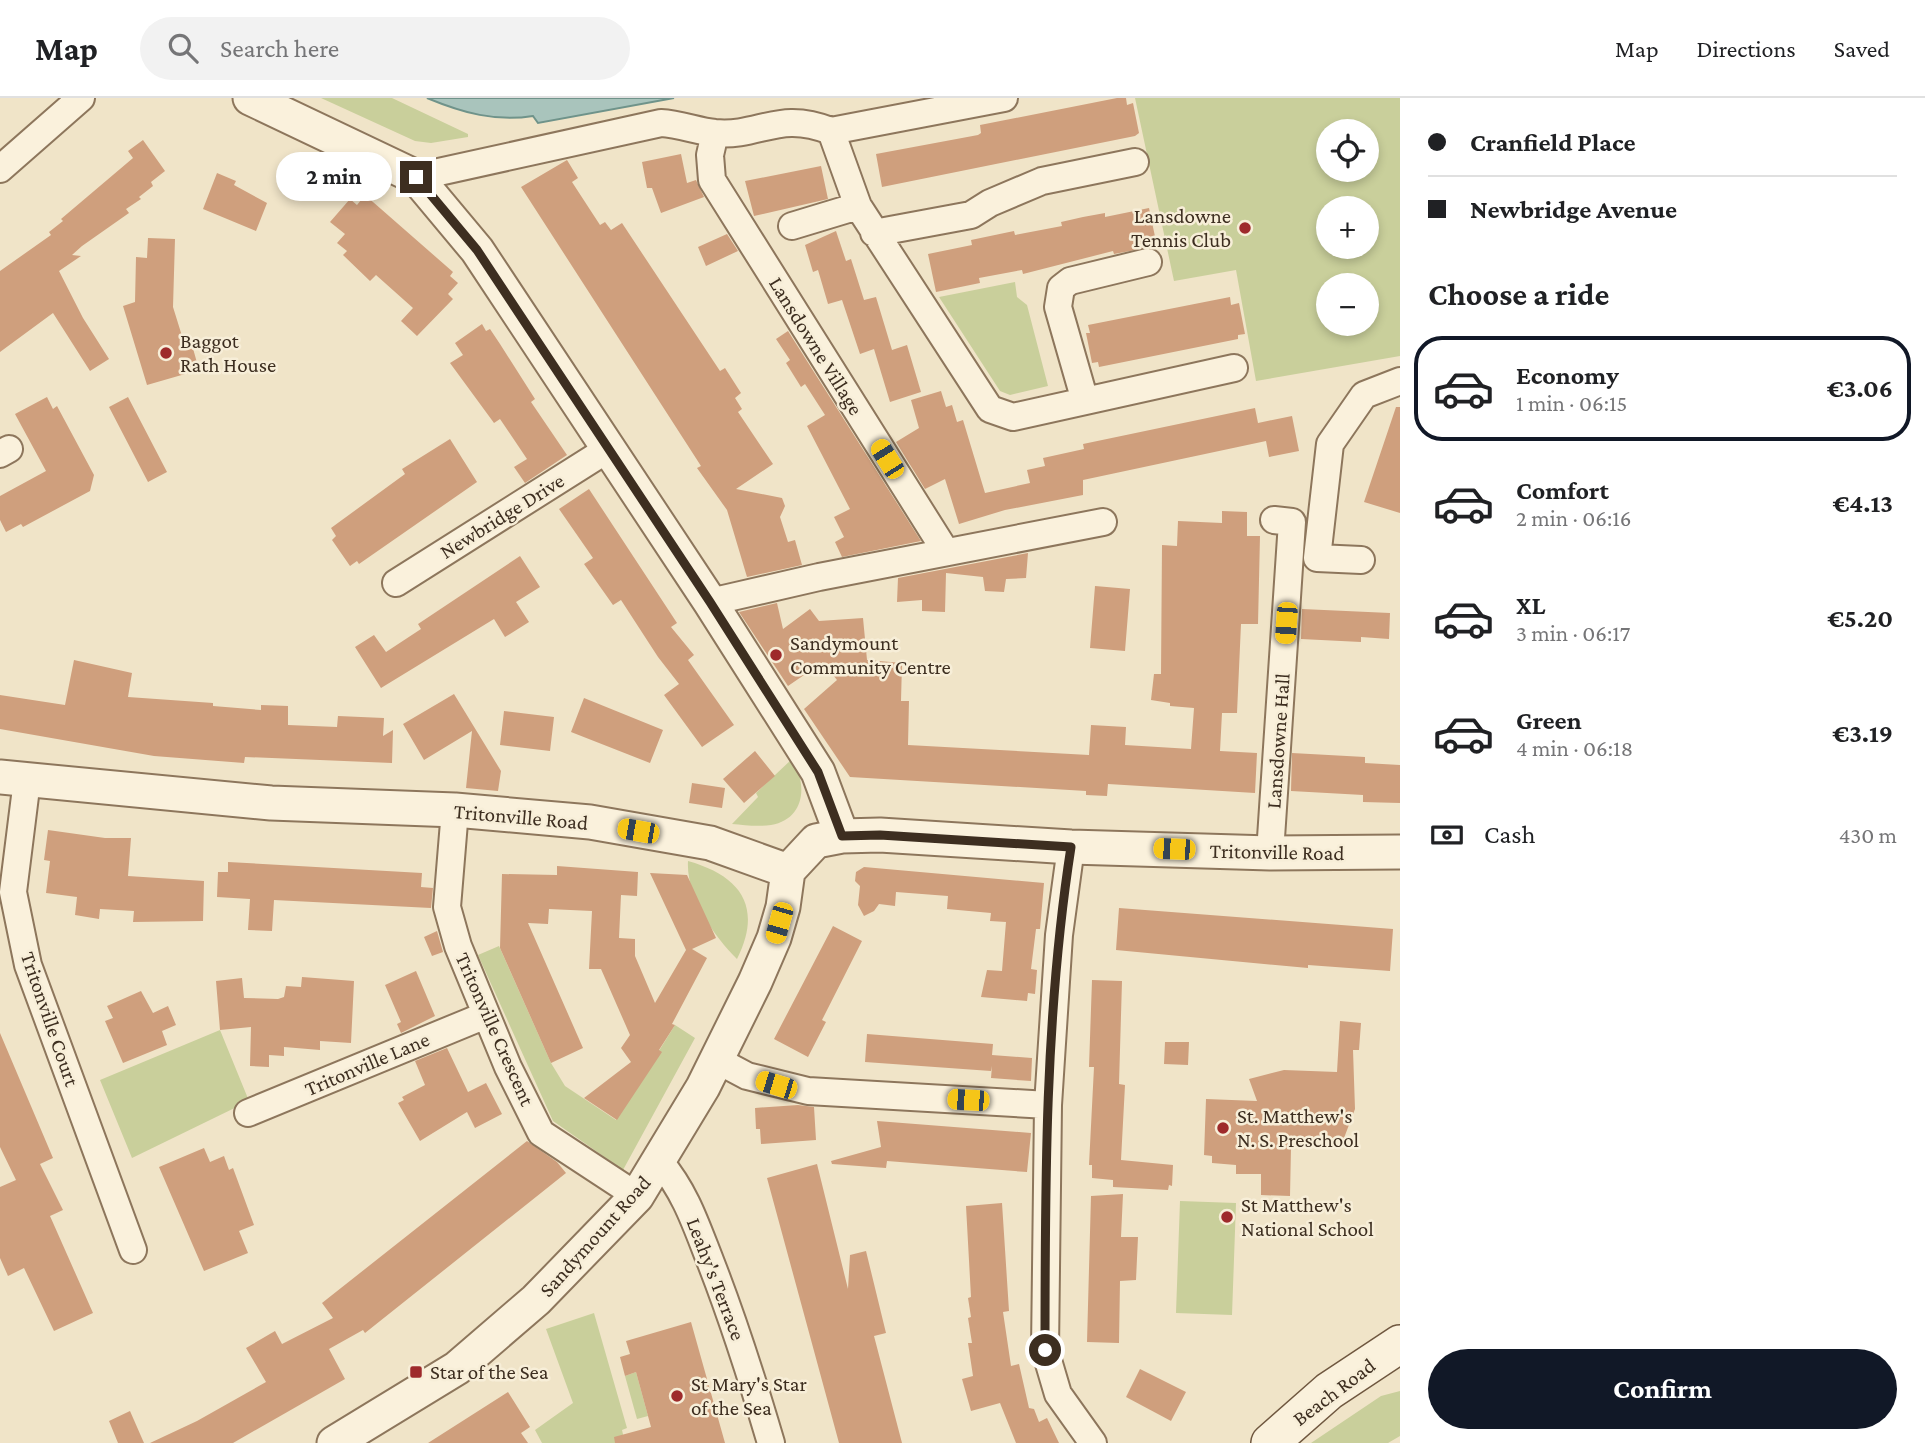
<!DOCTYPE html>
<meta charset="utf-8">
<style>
:root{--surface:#fff;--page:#f2f2f2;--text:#202124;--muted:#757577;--line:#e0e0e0;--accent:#111827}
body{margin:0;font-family:"Crimson Pro",serif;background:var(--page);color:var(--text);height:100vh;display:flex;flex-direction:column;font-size:26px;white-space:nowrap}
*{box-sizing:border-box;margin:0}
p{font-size:23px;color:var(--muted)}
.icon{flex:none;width:38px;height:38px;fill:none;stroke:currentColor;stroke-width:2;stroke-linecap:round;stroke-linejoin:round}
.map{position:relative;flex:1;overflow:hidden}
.sheet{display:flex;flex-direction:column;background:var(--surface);width:525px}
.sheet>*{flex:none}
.top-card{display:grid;align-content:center;height:154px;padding:0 28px;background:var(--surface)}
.fabs{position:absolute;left:1316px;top:21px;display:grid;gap:14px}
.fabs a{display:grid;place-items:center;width:63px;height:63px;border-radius:50%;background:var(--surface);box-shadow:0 4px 10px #0003;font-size:35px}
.end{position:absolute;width:32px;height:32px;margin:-16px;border:9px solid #3d2e20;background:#fff;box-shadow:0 0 0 4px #fff}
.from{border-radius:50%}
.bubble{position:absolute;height:49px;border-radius:24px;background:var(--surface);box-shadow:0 4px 10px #0003;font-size:23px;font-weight:700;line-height:49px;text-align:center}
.car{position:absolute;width:21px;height:42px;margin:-21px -10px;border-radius:9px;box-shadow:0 0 5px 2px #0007;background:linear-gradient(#f5c518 24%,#345 0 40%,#f5c518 0 76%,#345 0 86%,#f5c518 0)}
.top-card b{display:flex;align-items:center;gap:24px;height:66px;font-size:26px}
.top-card b+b{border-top:2px solid var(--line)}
.top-card i{width:18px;height:18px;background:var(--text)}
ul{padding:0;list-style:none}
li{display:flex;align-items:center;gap:21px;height:105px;margin:0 14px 10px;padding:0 14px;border:4px solid transparent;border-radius:28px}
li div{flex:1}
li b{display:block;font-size:26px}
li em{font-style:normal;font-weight:700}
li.selected{border-color:var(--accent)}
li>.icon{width:63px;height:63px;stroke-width:1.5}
h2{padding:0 28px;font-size:32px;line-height:84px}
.pay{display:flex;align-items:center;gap:18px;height:77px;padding:0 28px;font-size:26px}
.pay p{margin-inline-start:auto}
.button{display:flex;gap:14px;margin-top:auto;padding:14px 28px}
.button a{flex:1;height:80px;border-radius:42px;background:var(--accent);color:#fff;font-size:28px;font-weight:700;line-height:80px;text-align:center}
header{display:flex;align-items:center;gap:42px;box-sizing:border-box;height:98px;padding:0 35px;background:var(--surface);border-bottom:2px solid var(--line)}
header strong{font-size:33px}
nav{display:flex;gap:38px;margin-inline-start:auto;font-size:24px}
.search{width:490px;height:63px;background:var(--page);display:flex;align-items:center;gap:18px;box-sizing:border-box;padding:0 24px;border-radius:38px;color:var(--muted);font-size:26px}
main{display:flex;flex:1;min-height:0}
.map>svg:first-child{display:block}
</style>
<header>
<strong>Map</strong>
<div class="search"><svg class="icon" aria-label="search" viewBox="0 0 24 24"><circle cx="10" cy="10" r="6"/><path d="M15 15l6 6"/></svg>Search here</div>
<nav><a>Map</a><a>Directions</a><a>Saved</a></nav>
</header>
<main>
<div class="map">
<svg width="1400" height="1345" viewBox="0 0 1400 1345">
<rect width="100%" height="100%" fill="#f0e4c8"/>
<path fill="#c9cf9b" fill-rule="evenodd" d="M 321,0 L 392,0 L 468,36 L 468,39 L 431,45 L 415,43 Z
M 1135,0 L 1400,0 L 1400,258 L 1256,283 L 1236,172 L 1174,183 ZM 1328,33 L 1367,33 L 1367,72 L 1328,72 ZM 1328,110 L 1367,110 L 1367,149 L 1328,149 ZM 1328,187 L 1367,187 L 1367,226 L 1328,226 Z
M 1015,184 L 1017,199 L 1027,207 L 1048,288 L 1010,297 L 1000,293 L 939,199 Z
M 792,661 C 808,686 805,721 771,727 C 758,729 744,727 732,726 L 758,699 L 756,695 Z
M 688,763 C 741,778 763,809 737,861 C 713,837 686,798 688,763 Z
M 499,848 L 551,965 L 565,988 L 616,1022 L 675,927 L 695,940 L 623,1072 L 553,1023 L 478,857 Z
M 220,932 L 249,1003 L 132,1060 L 100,982 Z
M 1180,1103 L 1236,1105 L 1232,1217 L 1176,1215 Z
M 594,1215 L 627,1330 L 622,1332 L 625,1345 L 542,1345 L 535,1332 L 573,1305 L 546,1231 Z
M 636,1274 L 648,1318 L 637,1321 L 625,1278 Z
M 1400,1293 L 1400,1338 L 1388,1345 L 1311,1345 L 1381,1298 Z"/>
<path fill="#a9c4bc" stroke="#6f938a" stroke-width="2" d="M 427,0 L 674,0 L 538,25 L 533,18 C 496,24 463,15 427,0 Z"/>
<path fill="#cf9f7d" d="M 1117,0 L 1126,0 L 1127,7 L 1133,5 L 1139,35 L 1135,38 L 882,89 L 876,56 L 978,37 L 981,35 L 980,27 Z
M 143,42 L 165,73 L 151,84 L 153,88 L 139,99 L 141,101 L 126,111 L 129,115 L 82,148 L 72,157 L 81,158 L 59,173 L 83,220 L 109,261 L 90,273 L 53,215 L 0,254 L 0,173 L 51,137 L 49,134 L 63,123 L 61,121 L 133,60 L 128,53 Z
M 681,56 L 687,85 L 696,82 L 704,99 L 661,115 L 652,90 L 647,90 L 642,64 Z
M 567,62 L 578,80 L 572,84 L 600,127 L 605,124 L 611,132 L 622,125 L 720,273 L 725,270 L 741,295 L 735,300 L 742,311 L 738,314 L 773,366 L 736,391 L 782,400 L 785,408 L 780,419 L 788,444 L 795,442 L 802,467 L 747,479 L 727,412 L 697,370 L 701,368 L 521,89 Z
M 821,68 L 828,101 L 754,118 L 745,83 Z
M 217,75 L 236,83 L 234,87 L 267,105 L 256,133 L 203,111 Z
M 365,97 L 453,174 L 450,178 L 458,185 L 448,196 L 453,201 L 417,238 L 401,223 L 413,210 L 376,177 L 370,183 L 343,157 L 347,153 L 337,145 L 345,136 L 330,124 L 350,101 L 357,107 Z
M 1149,110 L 1157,148 L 1114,156 L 1113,153 L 1023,176 L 1022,172 L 979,180 L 980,185 L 936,194 L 928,156 L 972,147 L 971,142 L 1014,133 L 1015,137 L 1062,128 L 1061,124 L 1083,119 L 1105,115 L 1105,119 Z
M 836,133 L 846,163 L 851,161 L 864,202 L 876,199 L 892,252 L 907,247 L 921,294 L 890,304 L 874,251 L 860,256 L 842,202 L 828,206 L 818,172 L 813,174 L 805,147 Z
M 727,136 L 738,153 L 706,168 L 698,149 Z
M 148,140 L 175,141 L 173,209 L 182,238 L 189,236 L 199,272 L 147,287 L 123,208 L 135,204 L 136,159 L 147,160 Z
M 1230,199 L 1231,207 L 1239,205 L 1245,236 L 1238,237 L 1238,241 L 1099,269 L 1098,264 L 1092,265 L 1086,235 L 1090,235 L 1088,227 Z
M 482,226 L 486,233 L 490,231 L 500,246 L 535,301 L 531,304 L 567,357 L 525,385 L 514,369 L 527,361 L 500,321 L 494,325 L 450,265 L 463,257 L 455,245 Z
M 788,233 L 921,443 L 842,459 L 835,444 L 844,439 L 834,419 L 850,411 L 807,328 L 825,317 L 805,286 L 801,289 L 786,265 L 790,262 L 776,241 Z
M 941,293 L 946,309 L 952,307 L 957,324 L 963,322 L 985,395 L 1030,385 L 1027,372 L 1045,368 L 1043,360 L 1084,351 L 1083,346 L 1255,310 L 1258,325 L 1292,318 L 1299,353 L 1269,359 L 1266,343 L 1083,382 L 1083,397 L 1005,412 L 959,426 L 945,381 L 925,391 L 896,344 L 919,330 L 911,302 Z
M 47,299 L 53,311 L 57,308 L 94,377 L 90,393 L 23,429 L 21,426 L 6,434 L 0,422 L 0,398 L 46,373 L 15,316 Z
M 128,299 L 167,374 L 148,384 L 109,309 Z
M 1396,309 L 1400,309 L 1400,415 L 1364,404 Z
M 450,341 L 477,384 L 359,466 L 357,463 L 350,468 L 332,442 L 336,438 L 331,430 L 405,376 L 402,371 Z
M 589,391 L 677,525 L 671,529 L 694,557 L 688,562 L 734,627 L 702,649 L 664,597 L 679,586 L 658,559 L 621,502 L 613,507 L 584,466 L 593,460 L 559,411 Z
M 1222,413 L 1247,414 L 1247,438 L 1260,438 L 1258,526 L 1241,526 L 1237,615 L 1222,615 L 1220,653 L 1257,655 L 1255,695 L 1108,686 L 1107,698 L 1086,697 L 1086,693 L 850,679 L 804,611 L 837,582 L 823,564 L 788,588 L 739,514 L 777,505 L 783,531 L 810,511 L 819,523 L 863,520 L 867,562 L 902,565 L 901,603 L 909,603 L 908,647 L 1089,657 L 1091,627 L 1126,629 L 1125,647 L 1191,651 L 1194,610 L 1170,608 L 1170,605 L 1151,602 L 1154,576 L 1161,576 L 1162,447 L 1177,448 L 1178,423 L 1222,425 Z
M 1028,455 L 1026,480 L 1006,481 L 1004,494 L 985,493 L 983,479 L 946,475 L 945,514 L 922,513 L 922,502 L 897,504 L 898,480 Z
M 520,458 L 540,489 L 516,504 L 529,524 L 505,539 L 494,521 L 381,590 L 355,549 L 374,537 L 386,554 L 421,531 L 418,526 Z
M 1095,488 L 1130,491 L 1125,553 L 1090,550 Z
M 1302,511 L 1390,515 L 1389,541 L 1361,539 L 1361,544 L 1301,541 Z
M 74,562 L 132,575 L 128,599 L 213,605 L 213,608 L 261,612 L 261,607 L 288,608 L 288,627 L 337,629 L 338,618 L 384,620 L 383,638 L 393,632 L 392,665 L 245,659 L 244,665 L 154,658 L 0,631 L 0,597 L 65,607 Z
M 454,596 L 501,673 L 498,693 L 466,690 L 472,633 L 424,662 L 403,626 Z
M 584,600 L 663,632 L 650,665 L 571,634 Z
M 504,613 L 554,619 L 550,653 L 500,647 Z
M 755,653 L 775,678 L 744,705 L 723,681 Z
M 1292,655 L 1365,659 L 1365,665 L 1400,667 L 1400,705 L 1363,704 L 1363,697 L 1291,693 Z
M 692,685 L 725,690 L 722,710 L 689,705 Z
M 48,732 L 105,740 L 131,740 L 128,778 L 204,783 L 203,823 L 133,824 L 134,813 L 100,811 L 99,821 L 75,817 L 77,799 L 46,795 L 50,763 L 44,762 Z
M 228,764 L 422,775 L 421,789 L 433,790 L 431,810 L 274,802 L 272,833 L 248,832 L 250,801 L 217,799 L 218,774 L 228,774 Z
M 557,768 L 638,774 L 637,798 L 621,797 L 619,840 L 635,841 L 635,858 L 655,905 L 686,852 L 650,775 L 687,777 L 716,840 L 692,851 L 707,860 L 672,926 L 675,927 L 659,952 L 662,954 L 617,1022 L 584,1000 L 631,964 L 621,950 L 630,937 L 601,871 L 589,871 L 592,813 L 549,811 L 548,826 L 528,825 L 583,950 L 551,965 L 500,850 L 502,776 L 557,777 Z
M 864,769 L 1044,785 L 1040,831 L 1036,831 L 1031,871 L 1037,872 L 1035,896 L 1028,895 L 1027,903 L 981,899 L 987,872 L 1002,873 L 1006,824 L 990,823 L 991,815 L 947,811 L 948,798 L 896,794 L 895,808 L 879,806 L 874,813 L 864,818 L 858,807 L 860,788 L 855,783 L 856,774 Z
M 1119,810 L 1393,831 L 1390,873 L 1308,867 L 1308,870 L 1116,852 Z
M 833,828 L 862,843 L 822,922 L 826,924 L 808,959 L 774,941 Z
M 437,833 L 443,854 L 432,858 L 424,839 Z
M 416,873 L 435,918 L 401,935 L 397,926 L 401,924 L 385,887 Z
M 302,879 L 354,883 L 351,945 L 320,943 L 320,952 L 284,949 L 284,958 L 269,957 L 269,969 L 250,968 L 251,929 L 220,932 L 216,883 L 242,880 L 244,900 L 278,901 L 284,899 L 286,888 L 301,889 Z
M 1092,882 L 1122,883 L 1119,986 L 1125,987 L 1121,1062 L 1173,1067 L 1172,1088 L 1169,1087 L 1168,1092 L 1113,1089 L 1113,1082 L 1092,1080 L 1092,1067 L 1089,1067 L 1094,969 L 1089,969 Z
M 141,893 L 153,915 L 168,908 L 176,927 L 162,933 L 167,947 L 123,965 L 105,923 L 113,920 L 107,908 Z
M 1340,923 L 1361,925 L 1359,952 L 1353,952 L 1355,1011 L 1344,1040 L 1316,1040 L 1316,1049 L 1291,1049 L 1290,1098 L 1261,1097 L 1261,1076 L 1236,1076 L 1236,1067 L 1212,1065 L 1212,1058 L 1204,1057 L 1206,1001 L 1257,1003 L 1249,981 L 1284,972 L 1337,974 Z
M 0,935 L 53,1060 L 40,1066 L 63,1112 L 50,1118 L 93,1215 L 54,1233 L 24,1170 L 8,1178 L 0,1160 L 0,1089 L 16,1082 L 0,1049 Z
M 867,936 L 993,946 L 992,957 L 1032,960 L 1031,983 L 991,980 L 992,968 L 991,973 L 865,964 Z
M 1165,944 L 1189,944 L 1188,967 L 1164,966 Z
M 447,950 L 468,994 L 486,985 L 502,1016 L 475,1030 L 467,1014 L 420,1043 L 398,1005 L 404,1002 L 402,999 L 425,987 L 415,963 Z
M 798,1007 L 814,1009 L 816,1042 L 761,1046 L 760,1031 L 756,1031 L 755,1010 Z
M 877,1023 L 1031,1035 L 1027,1074 L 887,1063 L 886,1070 L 832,1066 L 831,1063 L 881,1049 Z
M 527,1043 L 557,1064 L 566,1075 L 365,1235 L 363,1232 L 329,1251 L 345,1281 L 233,1345 L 150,1345 L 197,1323 L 266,1284 L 246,1250 L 275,1233 L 282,1246 L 333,1220 L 322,1205 Z
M 204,1050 L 210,1064 L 224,1058 L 229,1072 L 233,1070 L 254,1127 L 239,1133 L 248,1155 L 204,1173 L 159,1069 Z
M 817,1066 L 848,1191 L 850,1157 L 866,1153 L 886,1235 L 874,1238 L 902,1345 L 839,1345 L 767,1080 Z
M 1123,1096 L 1121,1139 L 1138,1139 L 1136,1182 L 1120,1183 L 1119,1245 L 1087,1244 L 1091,1098 Z
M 1002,1105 L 1009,1213 L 1003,1214 L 1011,1268 L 1019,1266 L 1029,1310 L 1034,1311 L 1039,1324 L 1047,1320 L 1059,1345 L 1016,1345 L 1000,1305 L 971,1313 L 962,1281 L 973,1278 L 968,1245 L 972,1245 L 968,1220 L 971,1219 L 968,1200 L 971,1199 L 966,1108 Z
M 691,1224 L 725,1345 L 615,1345 L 614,1339 L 651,1329 L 636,1274 L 625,1278 L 620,1259 L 630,1256 L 626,1243 Z
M 1140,1271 L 1186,1294 L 1171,1323 L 1126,1299 Z
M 508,1294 L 530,1329 L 521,1335 L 528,1345 L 428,1345 Z
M 130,1313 L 144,1345 L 118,1345 L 109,1323 Z"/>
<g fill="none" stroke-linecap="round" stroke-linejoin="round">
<g stroke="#8d765c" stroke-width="30">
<path id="minor" d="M 831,33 L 1004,0
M 715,35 L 710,57 L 712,82 L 946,454
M 0,71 L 81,0
M 416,79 L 661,25 C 680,26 697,33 715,35 C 761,39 778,12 831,33 L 858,108 L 990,311 L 1013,319 L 1234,270
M 792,128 L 858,108
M 874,135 L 971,117 L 990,105 L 1042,83 L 1135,64
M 1085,303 L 1058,209 L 1061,190 L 1070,183 L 1148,164
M 0,356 L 9,351
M 1361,462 L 1317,460 L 1330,346 L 1364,297 L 1400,283
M 396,485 L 608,351
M 710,504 L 819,479 L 1103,424
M 27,682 L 13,794 L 28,867 L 133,1152
M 455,712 L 447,809 L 458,848 L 508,969 L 541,1035 L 637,1098
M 1071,749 L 1059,837 L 1048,1007 L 1045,1252 L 1058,1296 L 1093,1345
M 1270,755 L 1292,424 L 1274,422
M 715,961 L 747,978 L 808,993 L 1048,1007
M 248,1015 L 486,917
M 660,1064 C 686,1095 696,1127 711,1165 C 734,1224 753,1284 771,1345"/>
</g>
<g stroke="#8d765c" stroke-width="37">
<path id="tertiary" d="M 250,0 L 416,79 L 477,152 L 710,504 L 818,674 L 842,738
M 0,679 L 271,705 L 455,712 L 590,724 L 710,745 L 788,773
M 788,773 L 816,743 L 842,738 L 880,737 L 1071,749 L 1270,755 L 1400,754
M 334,1345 L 457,1270 L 536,1202 L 637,1098 L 703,989 L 755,884 L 774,840 L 783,809 L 788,773"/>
</g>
<g stroke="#6f573f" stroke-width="40">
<path id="secondary" d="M 1270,1345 L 1329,1293 L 1400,1246"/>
</g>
<use href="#minor" stroke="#faf1dc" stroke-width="26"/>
<use href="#tertiary" stroke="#faf1dc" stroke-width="33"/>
<use href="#secondary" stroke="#faf1dc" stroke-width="37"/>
</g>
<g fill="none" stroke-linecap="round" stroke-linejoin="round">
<path stroke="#3d2e20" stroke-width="9" d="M 416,79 L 477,152 L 710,504 L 818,674 L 842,738 L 880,737 L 1071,749 C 1045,915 1045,1085 1045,1252"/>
</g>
<g fill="#9e2a2b" stroke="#f7eed8" stroke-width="2.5">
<circle cx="1245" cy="130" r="7"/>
<circle cx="166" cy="255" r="7"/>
<circle cx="776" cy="557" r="7"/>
<circle cx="1223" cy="1030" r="7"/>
<circle cx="1227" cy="1119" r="7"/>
<rect x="409" y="1267" width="14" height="14" rx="3.5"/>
<circle cx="677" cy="1298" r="7"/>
</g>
<g text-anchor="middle" stroke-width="5" stroke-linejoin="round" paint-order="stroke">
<g font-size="21" fill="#3d2e20" stroke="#f7eed8" text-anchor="start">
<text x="1231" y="125" text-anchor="end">Lansdowne<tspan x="1231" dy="24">Tennis Club</tspan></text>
<text x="180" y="250">Baggot<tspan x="180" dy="24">Rath House</tspan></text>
<text x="790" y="552">Sandymount<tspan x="790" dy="24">Community Centre</tspan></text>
<text x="1237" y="1025">St. Matthew's<tspan x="1237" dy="24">N. S. Preschool</tspan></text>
<text x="1241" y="1114">St Matthew's<tspan x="1241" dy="24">National School</tspan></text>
<text x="430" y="1281">Star of the Sea</text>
<text x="691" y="1293">St Mary's Star<tspan x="691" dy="24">of the Sea</tspan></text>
</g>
<g font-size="21" fill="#3d2e20" stroke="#f7eed8">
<text transform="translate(816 248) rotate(58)" y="7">Lansdowne Village</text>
<text transform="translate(502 418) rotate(-32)" y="7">Newbridge Drive</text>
<text transform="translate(1278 643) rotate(-86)" y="7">Lansdowne Hall</text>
<text transform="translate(521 719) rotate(5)" y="7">Tritonville Road</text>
<text transform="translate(1277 754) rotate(1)" y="7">Tritonville Road</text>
<text transform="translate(50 921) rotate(71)" y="7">Tritonville Court</text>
<text transform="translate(495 931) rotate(66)" y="7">Tritonville Crescent</text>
<text transform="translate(367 966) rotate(-23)" y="7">Tritonville Lane</text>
<text transform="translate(595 1138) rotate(-48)" y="7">Sandymount Road</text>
<text transform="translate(716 1181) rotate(69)" y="7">Leahy's Terrace</text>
<text transform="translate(1334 1294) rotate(-37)" y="7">Beach Road</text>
</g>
</g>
</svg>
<div class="fabs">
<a><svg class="icon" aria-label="locate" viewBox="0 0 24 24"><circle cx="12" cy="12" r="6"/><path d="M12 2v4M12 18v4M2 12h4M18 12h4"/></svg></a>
<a>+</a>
<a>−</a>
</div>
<i class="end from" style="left:1045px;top:1252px"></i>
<i class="end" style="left:416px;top:79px"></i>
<div class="bubble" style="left:276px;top:54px;width:116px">2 min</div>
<i class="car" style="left:887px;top:361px;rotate:328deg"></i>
<i class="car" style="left:1286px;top:525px;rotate:184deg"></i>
<i class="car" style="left:638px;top:733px;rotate:280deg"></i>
<i class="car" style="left:1174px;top:751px;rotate:272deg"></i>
<i class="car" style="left:779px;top:825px;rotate:196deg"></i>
<i class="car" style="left:776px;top:987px;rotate:287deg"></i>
<i class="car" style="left:968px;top:1002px;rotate:273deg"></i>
</div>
<section class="sheet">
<div class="top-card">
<b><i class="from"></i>Cranfield Place</b>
<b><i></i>Newbridge Avenue</b>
</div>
<h2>Choose a ride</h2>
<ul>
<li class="selected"><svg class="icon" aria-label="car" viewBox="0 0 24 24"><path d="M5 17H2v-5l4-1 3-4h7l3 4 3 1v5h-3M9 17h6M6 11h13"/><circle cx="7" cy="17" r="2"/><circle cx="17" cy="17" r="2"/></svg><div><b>Economy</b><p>1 min · 06:15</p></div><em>€3.06</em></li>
<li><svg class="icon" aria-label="car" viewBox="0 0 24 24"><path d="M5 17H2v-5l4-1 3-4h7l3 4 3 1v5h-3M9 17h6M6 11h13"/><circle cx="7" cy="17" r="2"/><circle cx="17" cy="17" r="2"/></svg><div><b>Comfort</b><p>2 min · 06:16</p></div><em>€4.13</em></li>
<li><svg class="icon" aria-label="car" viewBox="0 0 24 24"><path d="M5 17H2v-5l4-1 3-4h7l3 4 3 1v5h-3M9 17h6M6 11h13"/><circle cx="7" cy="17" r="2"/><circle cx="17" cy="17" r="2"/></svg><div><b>XL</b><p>3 min · 06:17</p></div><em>€5.20</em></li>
<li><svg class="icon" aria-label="car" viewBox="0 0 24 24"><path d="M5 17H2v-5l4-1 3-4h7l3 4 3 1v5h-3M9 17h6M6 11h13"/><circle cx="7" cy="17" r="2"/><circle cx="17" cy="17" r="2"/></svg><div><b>Green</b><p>4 min · 06:18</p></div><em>€3.19</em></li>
</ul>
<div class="pay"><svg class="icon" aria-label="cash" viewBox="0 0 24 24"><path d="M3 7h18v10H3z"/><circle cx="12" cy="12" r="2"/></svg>Cash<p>430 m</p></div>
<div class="button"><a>Confirm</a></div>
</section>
</main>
